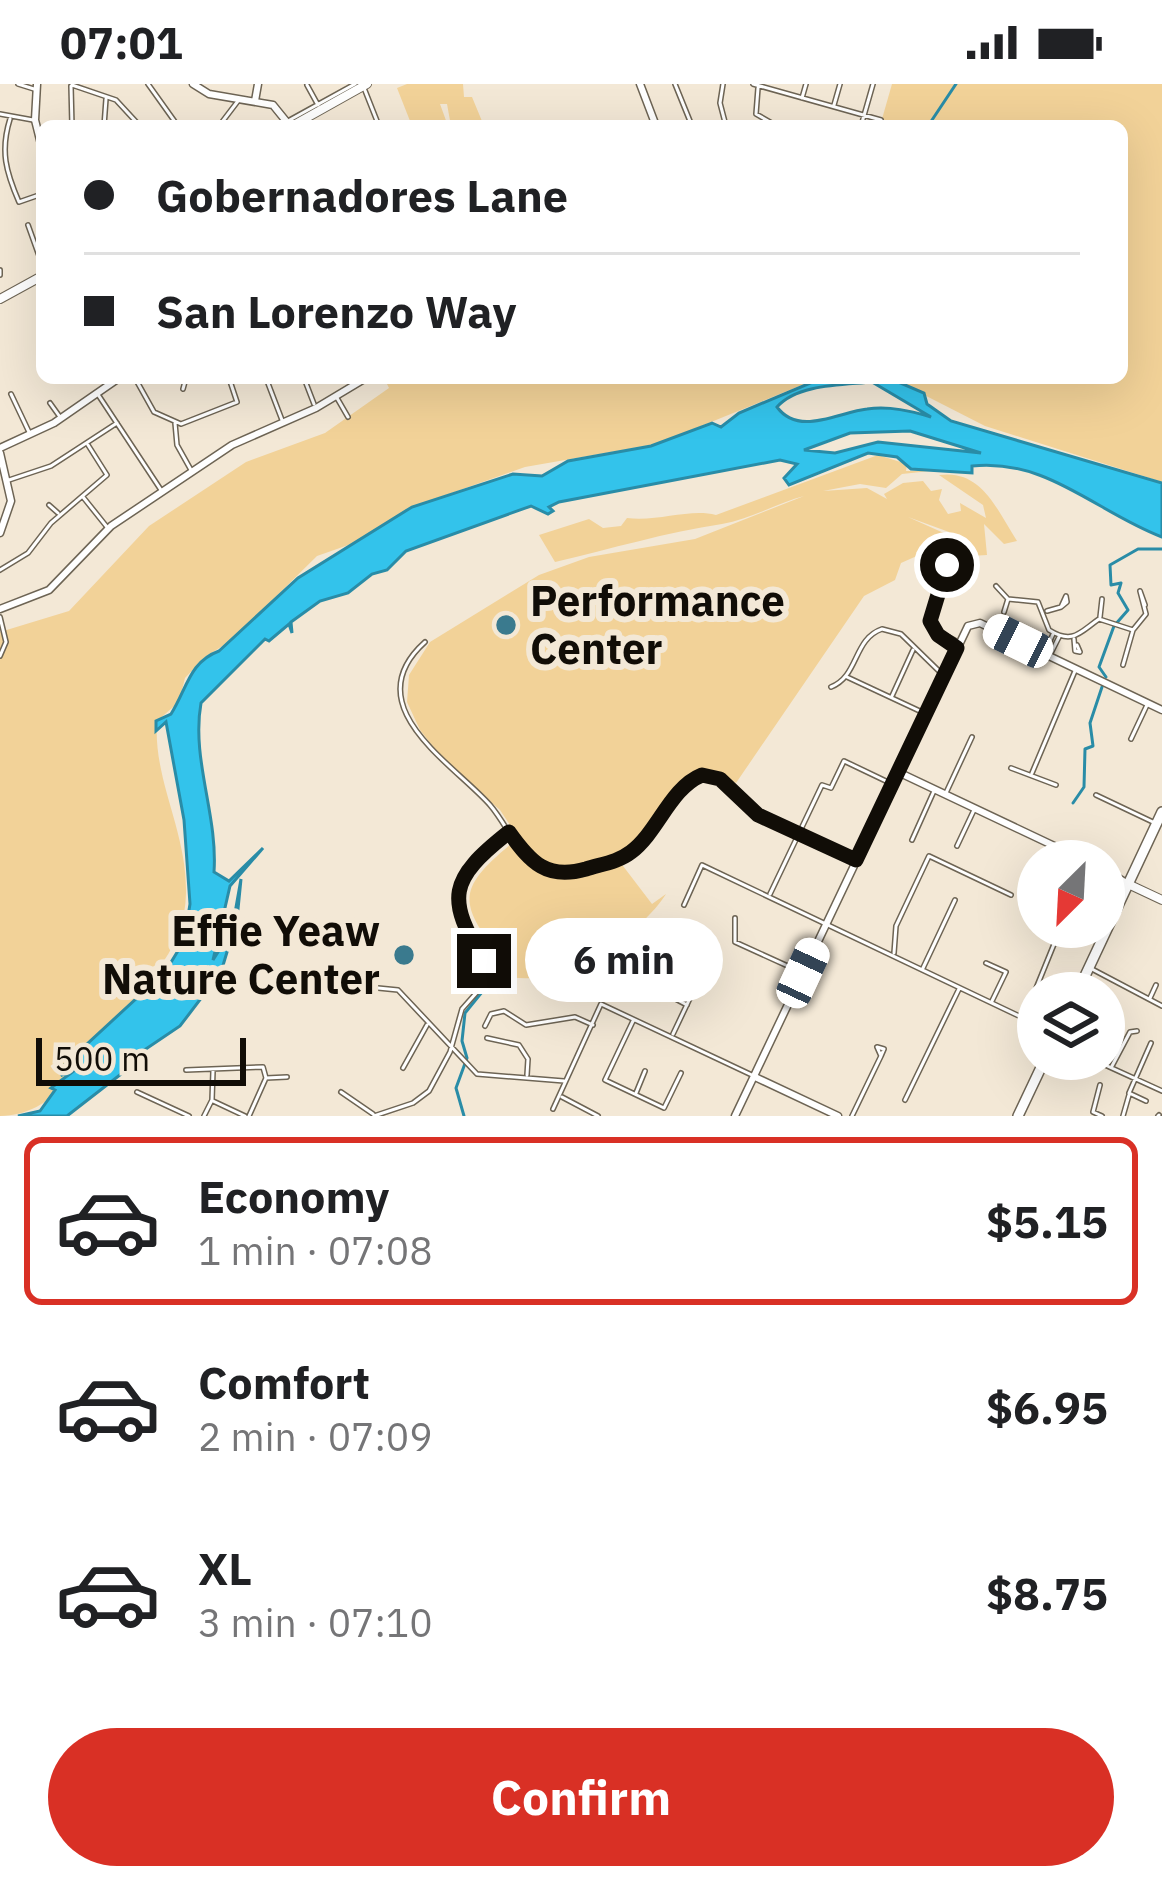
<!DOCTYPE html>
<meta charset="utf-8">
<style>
:root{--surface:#fff;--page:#f6f6f6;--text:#202124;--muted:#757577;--line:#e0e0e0;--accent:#d93025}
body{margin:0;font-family:"IBM Plex Sans",sans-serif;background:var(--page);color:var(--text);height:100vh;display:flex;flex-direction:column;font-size:45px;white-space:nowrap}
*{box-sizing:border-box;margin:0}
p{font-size:39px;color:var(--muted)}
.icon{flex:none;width:66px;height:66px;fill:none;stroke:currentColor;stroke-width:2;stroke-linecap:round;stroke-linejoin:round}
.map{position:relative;height:1032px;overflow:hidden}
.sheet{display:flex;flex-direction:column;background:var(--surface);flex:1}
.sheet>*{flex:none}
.guide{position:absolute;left:36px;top:36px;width:1092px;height:264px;border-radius:18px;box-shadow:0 12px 48px #0002;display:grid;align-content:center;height:264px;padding:0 48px;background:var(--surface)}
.needle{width:78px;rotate:204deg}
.fabs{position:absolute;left:1017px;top:756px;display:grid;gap:24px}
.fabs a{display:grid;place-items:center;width:108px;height:108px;border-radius:50%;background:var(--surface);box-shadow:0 12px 48px #0002;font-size:60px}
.scale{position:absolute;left:36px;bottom:30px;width:210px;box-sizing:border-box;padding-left:12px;border:6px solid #110d07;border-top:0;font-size:33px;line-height:42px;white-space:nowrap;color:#110d07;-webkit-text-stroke:9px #f3e8d6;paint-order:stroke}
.end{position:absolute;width:54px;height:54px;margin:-27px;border:15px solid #110d07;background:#fff;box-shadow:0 0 0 6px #fff}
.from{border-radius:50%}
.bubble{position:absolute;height:84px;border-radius:42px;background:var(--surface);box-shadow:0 12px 48px #0002;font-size:39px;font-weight:700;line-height:84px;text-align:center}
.car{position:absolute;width:36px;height:72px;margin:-36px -18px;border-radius:15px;box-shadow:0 0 9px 3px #0007;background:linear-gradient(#fff 24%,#345 0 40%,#fff 0 76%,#345 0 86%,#fff 0)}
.guide b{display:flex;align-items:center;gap:42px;height:114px;font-size:45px}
.guide b+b{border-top:3px solid var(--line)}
.guide i{width:30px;height:30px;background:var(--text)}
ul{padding:21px 0 0;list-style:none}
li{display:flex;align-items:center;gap:36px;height:168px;margin:0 24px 18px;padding:0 24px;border:6px solid transparent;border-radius:18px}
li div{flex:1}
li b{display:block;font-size:45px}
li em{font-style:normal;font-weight:700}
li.current{border-color:var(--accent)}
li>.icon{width:108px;height:108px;stroke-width:1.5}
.button{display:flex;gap:24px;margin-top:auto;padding:24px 48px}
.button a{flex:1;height:138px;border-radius:72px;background:var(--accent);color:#fff;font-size:48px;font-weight:700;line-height:138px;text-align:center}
.status{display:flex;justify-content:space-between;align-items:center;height:84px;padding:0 60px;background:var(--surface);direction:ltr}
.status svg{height:33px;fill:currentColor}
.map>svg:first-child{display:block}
</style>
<div class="status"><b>07:01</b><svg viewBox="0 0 49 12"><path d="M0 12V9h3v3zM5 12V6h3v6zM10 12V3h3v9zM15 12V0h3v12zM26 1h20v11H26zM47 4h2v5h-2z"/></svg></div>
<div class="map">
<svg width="1162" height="1032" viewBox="0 0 1162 1032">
<rect width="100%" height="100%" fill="#f3e8d6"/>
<path fill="#f2d298" d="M 407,0 L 463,0 L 464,13 L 472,13 L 484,42 L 451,42 L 447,20 L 440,20 L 448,42 L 412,42 L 397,4 Z
M 892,0 L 1162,0 L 1162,398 L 985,342 L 891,294 L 1122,294 L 1122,42 L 880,42 Z
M 384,294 L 819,294 L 657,360 L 525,383 L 412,423 L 374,452 L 317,472 L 232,556 L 205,573 L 185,594 L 179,618 L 157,637 C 153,697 187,746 186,809 C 185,866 148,895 117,937 C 88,976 54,1032 0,1032 L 0,548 L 69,527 L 149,442 L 246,378 L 325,349 L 389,304 Z
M 878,371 L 907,380 L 906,387 L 930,387 L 902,390 L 886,404 L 860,400 L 823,407 L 867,404 L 887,415 L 884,410 L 903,399 L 923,397 L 931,407 L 942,405 L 939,416 L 948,430 L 961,427 L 960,419 L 986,434 L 983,421 L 939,391 C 982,385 997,426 1017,457 L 1004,460 L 984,440 L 987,471 L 971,472 L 951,460 L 949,448 L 908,433 L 946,450 L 946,459 L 901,479 L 895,496 L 864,512 L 736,699 L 711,687 L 695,690 L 627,768 L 574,786 L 549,784 L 532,774 L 500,726 L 446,679 L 420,646 L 407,618 L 409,591 L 430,558 L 539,491 L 589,473 L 695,455 L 804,412 C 778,419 750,435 722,440 C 667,448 611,465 555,478 L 539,451 L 589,435 L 603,444 L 621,442 L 627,434 C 658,438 690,424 716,431 Z
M 512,759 C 542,801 576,791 620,778 L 652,820 L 666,810 C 638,853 564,903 511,893 C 505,885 503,875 497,868 C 455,816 462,801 512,759 Z"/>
<path fill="#33c3eb" stroke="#298ca7" stroke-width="3" fill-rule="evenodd" d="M 822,294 L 889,294 L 924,309 L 927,320 L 951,337 L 1162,399 L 1162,453 C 1096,428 1047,374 972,382 L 972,389 L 911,385 L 897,373 L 868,369 L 789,401 L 784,394 L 797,380 L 780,376 L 559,418 L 549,423 L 553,427 L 548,430 L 531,422 L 406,467 L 387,486 L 372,490 L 348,509 L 320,517 L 291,538 L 292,549 L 289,540 L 269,557 L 265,555 L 201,619 C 191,675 218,731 214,788 L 229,797 L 263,764 L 230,802 L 213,876 L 232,846 L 241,795 L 237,835 L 221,888 L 180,942 L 131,975 L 125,987 L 67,1032 L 18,1032 L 40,1027 L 55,1006 L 51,1004 L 75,986 L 62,991 L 60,985 L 165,888 L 184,857 L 190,820 L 184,736 L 166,638 L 156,647 L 156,637 L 171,630 C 187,605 189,578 219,567 L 298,494 L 412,423 L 513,390 L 542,392 L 568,377 L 651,362 L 712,339 L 721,343 L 739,329 ZM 872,298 L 931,333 C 911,327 890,322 867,325 C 839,328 799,353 777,323 C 797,300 843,301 872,298 ZM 910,347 L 981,369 L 878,358 L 835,369 L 804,366 L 850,349 Z"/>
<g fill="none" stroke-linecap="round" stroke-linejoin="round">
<path stroke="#298ca7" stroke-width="3" d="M 928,42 L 956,0
M 1106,593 L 1099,583 L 1114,542 L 1128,526 L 1118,509 L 1121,499 L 1111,501 L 1110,481 L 1138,465 L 1162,465
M 1073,719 L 1084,703 L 1085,665 L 1093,662 L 1090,639 L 1102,603
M 464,1032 L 456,1004 L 467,974 L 462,957 L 465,929 L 495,892 L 481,857"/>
<g stroke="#6d6454" stroke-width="6">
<path id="minor" d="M 18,0 L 34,5
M 148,0 L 178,42
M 675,0 L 692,42
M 723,0 L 720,19 L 726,42
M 753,0 L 881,36
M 72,1 L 116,16 L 140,42
M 307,1 L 318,21
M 71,2 L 72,42
M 364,4 L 379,42
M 758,4 L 756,30 L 777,42
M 802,14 L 806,0
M 834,21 L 840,0
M 0,30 L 33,36
M 10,35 C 0,67 6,88 19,118 L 42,110
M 288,37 L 355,0
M 104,42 L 106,15
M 219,42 L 238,17
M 861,42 L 873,0
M 28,141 L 42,180
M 0,186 L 0,191
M 135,294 L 154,328 L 181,340 L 237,318 L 229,294
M 266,294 L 282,336
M 304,294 L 314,320
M 183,305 L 186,294
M 97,309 L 161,406
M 11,310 L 29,348
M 337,314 L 348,333
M 50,319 L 60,333
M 175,339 L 177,361 L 191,386
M 9,396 L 51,382 L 117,339
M 83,413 L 107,443
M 49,421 L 58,429
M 943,479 L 948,485 C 929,518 922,543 957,564
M 0,486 L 28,469 L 51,439 L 107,391 L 88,361
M 996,502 L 1008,515 L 1004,528
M 1008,515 L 1038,518 L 1049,546 C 1073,561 1080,548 1099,535 L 1133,546
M 1047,527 L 1061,523 L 1066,512 L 1067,518 L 1061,523
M 0,533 L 6,558 L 0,572
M 1100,533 L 1102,515
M 939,548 L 956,557
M 1074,555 L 1075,567 L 1080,568 L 1077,561
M 425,558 C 354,622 454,680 490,721 C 511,745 523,788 560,790 C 650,795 656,701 706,691 L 724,698 L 758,732 L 853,774
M 1045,568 L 1053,550
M 1050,571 L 1059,553
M 1123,581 L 1133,546 L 1146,530 L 1140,507 L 1145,521
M 847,593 L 924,629
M 831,603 C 859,592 853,555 882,545 L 901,550 L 942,590
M 892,612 L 913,566
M 1131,655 L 1147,621
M 1011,684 L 1056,701
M 1032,689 L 1075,587
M 945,711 L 972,653
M 1096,711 L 1155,739
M 912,756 L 934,707
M 957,762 L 974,726
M 770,810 L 822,701 L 831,704 L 844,677 L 890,699
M 684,821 L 702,781 L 1038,941
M 735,834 L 735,858 L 801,888
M 894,869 L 896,842 L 929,772 L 1011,811
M 986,879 L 1006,888 L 992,917
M 923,884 L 955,816
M 1090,884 L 1162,922
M 368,903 L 398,906 L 477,990 L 564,997
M 1150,914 L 1156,901
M 1024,934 L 1061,843
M 633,937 L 605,996 L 664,1024 L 681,989
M 485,942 L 491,930 L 504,927 L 526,941 L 575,933 L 593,941
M 673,950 L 701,891 L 662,873 L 638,895 L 687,921
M 487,954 L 519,961 L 528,975 L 527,991
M 1092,975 L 1162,1007
M 1112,982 L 1130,948 L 1137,947
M 403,984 L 427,941
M 186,986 L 263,983 L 266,994 L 249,1032
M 266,994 L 287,993
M 1100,1001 L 1093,1028 L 1102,1032
M 137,1008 L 189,1032
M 341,1008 L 373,1030
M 636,1009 L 645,987
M 562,1013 L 598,1032
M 905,1016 L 959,905
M 213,1017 L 245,1032
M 1146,1017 L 1129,1009 L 1151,959
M 553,1025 L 601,920 L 754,992
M 204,1032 L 212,1016 L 213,987
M 374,1032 L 413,1019 L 429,1007 L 450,968 L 462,925 L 486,898 C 490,876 475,864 464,846 C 441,809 480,771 508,749
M 852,1032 L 881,972 L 877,963 L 884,965 L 881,972
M 1123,1032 L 1129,1011
M 1158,1032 L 1159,1031"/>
</g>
<g stroke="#6d6454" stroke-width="9">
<path id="tertiary" d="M 37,0 L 35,36 L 42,64
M 193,0 L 209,10 L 273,21 L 290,42
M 640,0 L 656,42
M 255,17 L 258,0
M 0,364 L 54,339 L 119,294
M 0,369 L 11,417 L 0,449
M 0,525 L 49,506 L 111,442 L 232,361 L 316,324 L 366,294
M 898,688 L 1086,777
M 1104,785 L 1128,800
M 755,993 L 838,1032
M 735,1032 L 968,542 L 980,539 L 1162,626"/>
</g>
<g stroke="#6d6454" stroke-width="10">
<path id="secondary" d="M 292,42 L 367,0
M 0,215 L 42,192
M 1128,800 L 1162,816"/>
</g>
<g stroke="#6d6454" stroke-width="12">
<path id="primary" d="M 1077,909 L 1162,728
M 1018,1032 L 1045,975"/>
</g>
<use href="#minor" stroke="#fff" stroke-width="3"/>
<use href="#tertiary" stroke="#fff" stroke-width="6"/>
<use href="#secondary" stroke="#fff" stroke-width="8"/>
<use href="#primary" stroke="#fff" stroke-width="9"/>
</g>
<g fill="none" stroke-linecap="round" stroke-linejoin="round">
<path stroke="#110d07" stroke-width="15" d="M 484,877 C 446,814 448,796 509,748 C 531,779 547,796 586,785 C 602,780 618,778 631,768 C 658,748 670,704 702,691 L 720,695 L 758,731 L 856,776 L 957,564 L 938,551 L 930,537 L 947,481"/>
</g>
<g fill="#3a7a8e" stroke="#f3e8d6" stroke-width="4.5">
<circle cx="506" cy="541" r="12"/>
<circle cx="404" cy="871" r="12"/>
</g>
<g text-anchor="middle" stroke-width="12" stroke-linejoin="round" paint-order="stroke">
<g font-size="42" font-weight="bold" fill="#110d07" stroke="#f3e8d6" text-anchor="start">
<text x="530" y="532">Performance<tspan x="530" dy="48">Center</tspan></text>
<text x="380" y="862" text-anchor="end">Effie Yeaw<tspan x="380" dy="48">Nature Center</tspan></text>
</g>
</g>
</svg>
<div class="fabs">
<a><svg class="needle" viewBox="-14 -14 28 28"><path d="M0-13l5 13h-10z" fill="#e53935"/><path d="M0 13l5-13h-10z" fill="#757577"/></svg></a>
<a><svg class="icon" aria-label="layers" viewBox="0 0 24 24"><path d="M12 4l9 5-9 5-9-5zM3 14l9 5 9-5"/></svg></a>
</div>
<div class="scale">500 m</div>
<i class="end from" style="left:947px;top:481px"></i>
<i class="end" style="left:484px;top:877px"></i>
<div class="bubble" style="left:525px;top:834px;width:198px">6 min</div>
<i class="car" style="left:1018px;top:557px;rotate:296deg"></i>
<i class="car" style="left:803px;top:889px;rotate:25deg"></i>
<div class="guide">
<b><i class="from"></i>Gobernadores Lane</b>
<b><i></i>San Lorenzo Way</b>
</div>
</div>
<section class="sheet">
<ul>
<li class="current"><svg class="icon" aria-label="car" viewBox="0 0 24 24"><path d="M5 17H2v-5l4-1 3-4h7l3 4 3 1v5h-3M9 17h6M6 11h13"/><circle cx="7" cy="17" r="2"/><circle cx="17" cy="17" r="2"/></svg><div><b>Economy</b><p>1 min · 07:08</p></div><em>$5.15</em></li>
<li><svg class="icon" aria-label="car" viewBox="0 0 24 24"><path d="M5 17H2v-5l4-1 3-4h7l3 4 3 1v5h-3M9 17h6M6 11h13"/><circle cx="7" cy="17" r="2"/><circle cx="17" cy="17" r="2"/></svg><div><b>Comfort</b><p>2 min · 07:09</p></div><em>$6.95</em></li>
<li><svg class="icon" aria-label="car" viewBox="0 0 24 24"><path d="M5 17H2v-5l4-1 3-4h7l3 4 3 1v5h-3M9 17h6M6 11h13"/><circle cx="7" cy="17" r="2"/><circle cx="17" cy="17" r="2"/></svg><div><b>XL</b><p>3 min · 07:10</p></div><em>$8.75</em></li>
</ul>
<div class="button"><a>Confirm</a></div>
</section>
